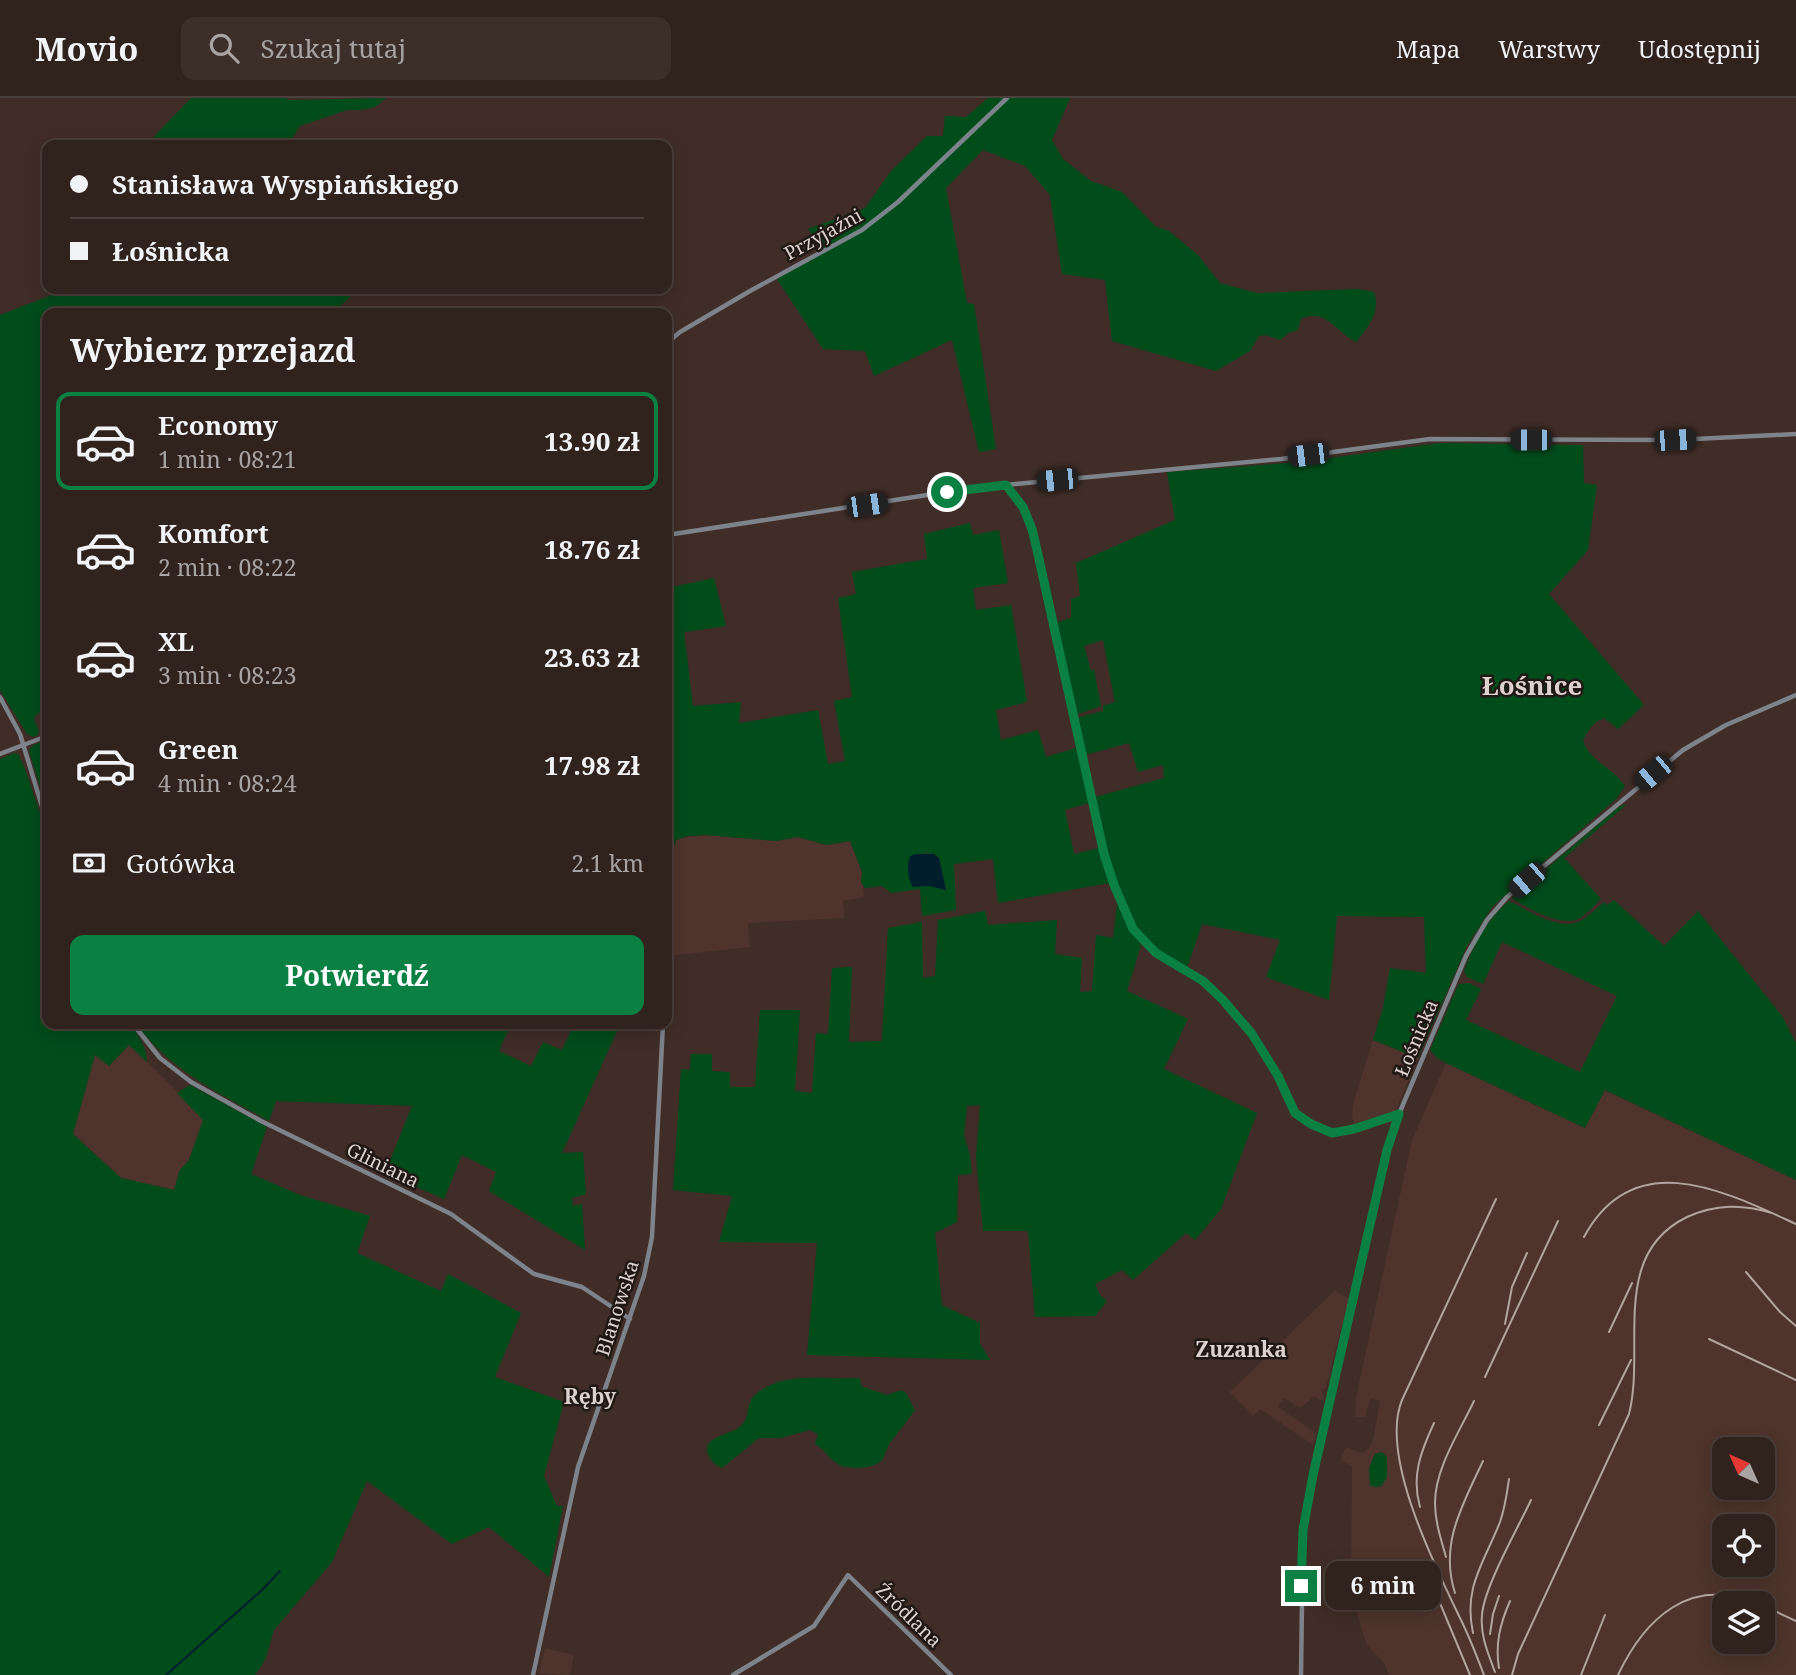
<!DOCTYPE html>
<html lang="pl">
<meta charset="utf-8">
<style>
:root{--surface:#30221d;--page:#3c2f2a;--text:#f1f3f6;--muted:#a8a4a4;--line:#4b3f3b;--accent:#0b8043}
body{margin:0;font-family:"Noto Serif",serif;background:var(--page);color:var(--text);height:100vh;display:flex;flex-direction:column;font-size:26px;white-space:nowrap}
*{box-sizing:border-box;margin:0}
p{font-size:23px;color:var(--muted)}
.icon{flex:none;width:38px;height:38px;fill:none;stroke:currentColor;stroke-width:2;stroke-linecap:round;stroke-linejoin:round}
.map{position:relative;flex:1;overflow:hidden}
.panel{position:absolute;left:42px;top:210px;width:630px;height:721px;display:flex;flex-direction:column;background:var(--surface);border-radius:14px;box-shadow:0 4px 18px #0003,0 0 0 2px var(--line)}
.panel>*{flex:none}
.banner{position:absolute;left:42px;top:42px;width:630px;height:154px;border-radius:14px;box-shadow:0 4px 18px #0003,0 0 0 2px var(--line);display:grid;align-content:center;height:154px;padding:0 28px;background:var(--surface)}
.needle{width:46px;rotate:315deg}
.buttons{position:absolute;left:1712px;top:1339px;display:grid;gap:14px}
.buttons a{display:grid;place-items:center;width:63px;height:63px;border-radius:14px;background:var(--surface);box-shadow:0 4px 18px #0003,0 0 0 2px var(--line);font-size:35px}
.end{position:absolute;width:32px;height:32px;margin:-16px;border:9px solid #0b8043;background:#fff;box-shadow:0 0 0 4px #fff}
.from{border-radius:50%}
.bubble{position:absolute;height:49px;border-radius:14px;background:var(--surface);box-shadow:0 4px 18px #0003,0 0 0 2px var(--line);font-size:23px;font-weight:700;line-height:49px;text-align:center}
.car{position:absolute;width:21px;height:42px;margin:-21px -10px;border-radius:9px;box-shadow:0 0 5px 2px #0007;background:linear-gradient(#222 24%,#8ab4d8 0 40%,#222 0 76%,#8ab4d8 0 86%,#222 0)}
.banner b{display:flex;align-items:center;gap:24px;height:66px;font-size:26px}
.banner b+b{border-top:2px solid var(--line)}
.banner i{width:18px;height:18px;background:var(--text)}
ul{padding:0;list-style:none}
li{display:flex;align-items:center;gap:21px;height:98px;margin:0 14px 10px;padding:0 14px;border:4px solid transparent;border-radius:14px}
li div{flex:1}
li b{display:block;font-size:26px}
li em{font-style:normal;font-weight:700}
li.selected{border-color:var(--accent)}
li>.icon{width:63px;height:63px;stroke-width:1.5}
h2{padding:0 28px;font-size:32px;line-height:84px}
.pay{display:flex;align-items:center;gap:18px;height:77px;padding:0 28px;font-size:26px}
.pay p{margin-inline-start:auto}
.cta{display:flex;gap:14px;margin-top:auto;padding:14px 28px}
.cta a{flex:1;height:80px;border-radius:14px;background:var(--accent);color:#fff;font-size:28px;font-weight:700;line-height:80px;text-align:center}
header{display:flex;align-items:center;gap:42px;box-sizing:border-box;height:98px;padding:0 35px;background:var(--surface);border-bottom:2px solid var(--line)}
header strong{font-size:33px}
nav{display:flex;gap:38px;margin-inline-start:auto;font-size:24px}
.search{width:490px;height:63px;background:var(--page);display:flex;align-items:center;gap:18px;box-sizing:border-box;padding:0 24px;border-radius:14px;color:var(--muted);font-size:26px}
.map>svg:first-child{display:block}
</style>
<header>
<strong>Movio</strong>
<div class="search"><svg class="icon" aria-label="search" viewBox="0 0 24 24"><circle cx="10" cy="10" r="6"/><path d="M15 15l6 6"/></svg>Szukaj tutaj</div>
<nav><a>Mapa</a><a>Warstwy</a><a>Udostępnij</a></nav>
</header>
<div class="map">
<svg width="1796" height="1577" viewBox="0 0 1796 1577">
<rect width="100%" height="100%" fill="#402d27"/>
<path fill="#4e342c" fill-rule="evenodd" d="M 706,737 L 776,743 L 798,739 L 826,747 L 851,743 L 862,774 L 864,799 L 843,803 L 845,820 L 748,825 L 750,849 L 667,858 L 667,763 L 671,757 L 676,742 L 679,740 Z
M 1373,942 L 1418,960 L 1395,1014 L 1355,1027 L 1352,1019 L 1353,1006 Z
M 129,946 L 204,1021 L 189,1063 L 180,1072 L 174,1092 L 121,1080 L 72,1035 L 95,956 Z
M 1446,965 L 1585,1030 L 1604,992 L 1796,1082 L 1796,1577 L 1389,1577 L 1384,1565 L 1367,1547 L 1351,1498 L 1352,1368 L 1341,1362 L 1346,1349 L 1362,1355 L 1369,1350 L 1373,1342 L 1380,1303 L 1371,1300 L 1365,1319 L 1355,1319 L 1356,1299 L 1412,1042 ZM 1724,1351 L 1762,1351 L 1762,1390 L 1724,1390 ZM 1724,1428 L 1762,1428 L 1762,1466 L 1724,1466 ZM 1724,1505 L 1762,1505 L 1762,1544 L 1724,1544 Z
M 1334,1193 L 1349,1200 L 1326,1290 L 1321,1292 L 1324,1299 L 1323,1303 L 1315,1298 L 1300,1310 L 1284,1300 L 1278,1309 L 1316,1335 L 1313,1347 L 1260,1311 L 1253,1318 L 1230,1294 Z
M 545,1550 L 574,1557 L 570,1577 L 539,1576 Z"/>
<path fill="#004c1b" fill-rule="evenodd" d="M 191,0 L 284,0 L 290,2 L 386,0 L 375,9 L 361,12 L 347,12 L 300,28 L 288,47 L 146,47 Z
M 988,0 L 1070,0 L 1052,42 L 1063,61 L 1091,83 L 1122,94 L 1155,128 L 1169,133 L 1198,157 L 1220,185 L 1257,195 L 1357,191 L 1374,194 C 1381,214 1368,229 1356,244 C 1336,234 1325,209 1301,221 L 1297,233 L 1290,234 L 1280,242 L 1266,237 L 1259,238 L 1250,253 L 1216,273 L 1112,243 L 1105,182 L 1062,176 L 1050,97 L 1025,68 L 983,52 L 946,90 L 967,205 L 974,206 L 996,351 L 979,354 L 952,242 L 874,278 L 865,253 L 823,251 L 777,181 L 825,153 L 808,131 L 865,110 L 891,73 L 927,38 L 943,38 L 945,18 L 966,19 Z
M 67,191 L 317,191 L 323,195 L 333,191 L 359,191 L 332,215 L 47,215 L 47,611 L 37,616 L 34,620 L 39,633 L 38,637 L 33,639 L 27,636 L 0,592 L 0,217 Z
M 1440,345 L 1583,347 L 1584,385 L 1597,387 L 1588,452 L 1549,496 L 1644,607 L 1618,631 L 1604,620 C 1592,625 1589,631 1583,642 C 1588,662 1613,670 1625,688 L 1617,700 L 1492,809 L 1467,848 L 1418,960 L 1373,942 L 1383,910 L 1390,870 L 1426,875 L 1424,819 L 1337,818 L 1329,902 L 1266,879 L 1280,842 L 1202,826 L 1187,870 C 1172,862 1154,851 1143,838 C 1114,803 1104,742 1095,699 L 1164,680 L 1163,667 L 1138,674 L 1129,645 L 1085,657 L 1076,620 L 1103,613 L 1103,608 L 1115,604 L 1103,542 L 1084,548 L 1091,573 L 1094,572 L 1101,608 L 1078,616 L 1074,610 L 1055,525 L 1071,520 L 1071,501 L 1080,498 L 1076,465 L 1175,422 L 1167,374 L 1301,364 Z
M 970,425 L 973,437 L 999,432 L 1008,485 L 973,490 L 976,512 L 1011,507 L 1027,604 L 996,612 L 1001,642 L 1038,632 L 1046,659 L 1076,650 L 1089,705 L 1065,712 L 1074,756 L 1099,750 L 1109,785 L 998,805 L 993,761 L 954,766 L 956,812 L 922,818 L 920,791 L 891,795 L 882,788 L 865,790 L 861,784 L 862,774 L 850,743 L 826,747 L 798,739 L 776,743 L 706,737 L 687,738 L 676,742 L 671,757 L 667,763 L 667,490 L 714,480 L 726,528 L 684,534 L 693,608 L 741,604 L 739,625 L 818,612 L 828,666 L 845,663 L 834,603 L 852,599 L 838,500 L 856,496 L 852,474 L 927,461 L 924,436 ZM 925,755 L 934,756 L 939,760 L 946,792 L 909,779 L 909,762 Z
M 47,641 L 47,710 L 29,653 L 32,648 Z
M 14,655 L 18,656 L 25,671 L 47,736 L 47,926 L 131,926 C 139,939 146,948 147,964 L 129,947 L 109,968 L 95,957 L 73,1036 L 121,1080 L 174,1092 L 180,1072 L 189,1062 L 203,1022 L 177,995 L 190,987 L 267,1029 L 251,1076 L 300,1097 L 370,1118 L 357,1155 L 441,1193 L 448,1176 L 521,1215 L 495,1279 L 564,1304 L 544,1378 L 557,1408 L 563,1408 L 549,1479 L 489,1429 L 452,1446 L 367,1383 L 332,1464 L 274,1532 L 265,1562 L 255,1577 L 0,1577 L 0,661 Z
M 1626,707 L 1564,760 L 1601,801 C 1595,807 1588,815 1580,820 C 1562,830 1528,811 1512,800 L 1620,708 Z
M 1614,802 L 1664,848 L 1698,813 L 1782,918 L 1796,945 L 1796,1082 L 1605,992 L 1585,1030 L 1446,965 L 1437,960 L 1430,952 L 1456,892 L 1459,886 L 1469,885 L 1481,891 L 1466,922 L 1580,974 L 1617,898 L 1502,844 L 1483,886 L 1467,879 L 1464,873 C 1474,846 1487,821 1509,803 C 1529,812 1560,835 1582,822 C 1590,817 1597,810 1604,804 L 1607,807 Z
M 1117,806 L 1128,829 L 1141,847 L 1127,893 L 1188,921 L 1164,971 L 1257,1015 L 1221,1111 L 1195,1142 L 1186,1135 L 1133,1182 L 1122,1172 L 1095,1186 L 1100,1197 L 1107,1203 L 1095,1218 L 1035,1219 L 1028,1133 L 983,1133 L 976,1059 L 980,1007 L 967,1008 L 964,1037 L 970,1058 L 972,1076 L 958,1077 L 957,1124 L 935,1135 L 942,1207 L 980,1225 L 980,1246 L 990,1262 L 807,1257 L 817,1145 L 719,1144 L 732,1098 L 673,1092 L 681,971 L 690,972 L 691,956 L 712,956 L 712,973 L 730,974 L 730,989 L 755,989 L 760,912 L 800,912 L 795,993 L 812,995 L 816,935 L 828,936 L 832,870 L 852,869 L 849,944 L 882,943 L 888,830 L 922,824 L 923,880 L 935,878 L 938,822 L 985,813 L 988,827 L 1057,822 L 1055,856 L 1082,860 L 1080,894 L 1092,893 L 1096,837 L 1113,840 Z
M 137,926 L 511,926 L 499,953 L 531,968 L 543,944 L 562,952 L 574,926 L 598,926 L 617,933 L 562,1055 L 583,1054 L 586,1096 L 572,1100 L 573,1108 L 582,1106 L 585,1152 L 489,1093 L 496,1074 L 462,1057 L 444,1101 L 385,1075 L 412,1008 L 276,1003 L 269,1023 C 221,996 169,972 137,926 Z
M 860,1280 L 861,1288 L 887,1297 L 901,1292 L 906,1295 L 915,1312 C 907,1323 900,1332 892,1342 C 887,1348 886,1356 882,1362 C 875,1370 856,1371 846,1369 C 833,1367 826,1352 815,1346 L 818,1336 L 810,1332 L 780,1340 L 759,1340 L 722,1370 C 717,1368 713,1365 710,1360 C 696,1338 734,1337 742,1327 C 749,1319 747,1310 751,1302 C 755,1294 770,1287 778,1284 C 804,1276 833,1282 860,1280 Z
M 1382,1354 L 1387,1359 L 1387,1379 L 1381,1388 L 1377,1389 L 1370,1388 L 1369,1370 L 1375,1356 Z"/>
<path fill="#001e2b" d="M 915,756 L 934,756 L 939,760 L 946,792 L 929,788 L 913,789 C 907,779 907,768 910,758 Z"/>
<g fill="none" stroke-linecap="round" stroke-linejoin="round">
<path stroke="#001e2b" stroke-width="2" d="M 166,1577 L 261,1493 L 280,1473"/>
<path stroke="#7d838a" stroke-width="4.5" d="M 667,245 L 680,234 L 750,193 L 862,132 L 898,104 L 1007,0
M 1007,388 L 1023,409 L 1032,431 L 1104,756 L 1114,787 L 1133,831 L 1156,855 L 1204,883 L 1223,902 L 1252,936 L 1278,978 L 1295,1015 L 1300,1019 L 1322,1032 L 1336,1035 L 1399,1016
M 667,437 L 973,390 L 1281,361 L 1430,341 L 1675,342 L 1796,336
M 0,599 L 20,636 L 47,725
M 0,656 L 47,638
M 133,926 L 160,960 L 191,984 L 261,1023 L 451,1116 L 534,1176 L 582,1189 L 630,1221
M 533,1577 L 578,1369 L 644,1178 L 652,1139 L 663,926
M 733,1577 L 814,1528 L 848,1477 L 951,1577
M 1301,1577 L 1303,1432 L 1320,1343 L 1387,1052 L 1399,1016 L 1466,858 L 1487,822 L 1507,799 L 1683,652 L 1726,627 L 1796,597"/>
<path stroke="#b2a49f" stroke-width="2" d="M 1584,1139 C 1634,1046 1726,1094 1796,1126
M 1746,1174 L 1780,1214 L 1796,1228
M 1505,1226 L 1512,1189 L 1527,1155
M 1609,1234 L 1632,1185
M 1709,1241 L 1796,1282
M 1485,1279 L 1558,1123
M 1599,1327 L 1631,1262
M 1420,1409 C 1411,1378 1421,1353 1434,1325
M 1446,1459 C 1441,1441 1435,1424 1435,1405 C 1435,1370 1460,1333 1474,1303
M 1424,1462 L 1432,1486 L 1470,1577
M 1455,1495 C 1439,1446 1463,1406 1483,1363
M 1762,1507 L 1796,1523
M 1473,1535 C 1463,1489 1484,1465 1500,1424 C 1505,1410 1507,1395 1509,1381
M 1490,1536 L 1493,1516 L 1499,1498
M 1499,1570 C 1495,1546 1500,1526 1510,1503
M 1495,1574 C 1488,1555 1480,1537 1482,1517 C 1484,1489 1518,1430 1531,1402
M 1484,1577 C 1477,1559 1470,1540 1461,1522 C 1436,1470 1379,1358 1402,1302 L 1496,1101
M 1512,1577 L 1518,1556 L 1629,1316 C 1646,1250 1609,1157 1687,1119 C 1716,1106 1742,1106 1772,1115
M 1581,1577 L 1605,1517
M 1618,1577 C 1645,1520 1690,1478 1757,1505"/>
</g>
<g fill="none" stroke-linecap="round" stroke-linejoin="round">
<path stroke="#0b8043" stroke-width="9" d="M 947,394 L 1006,387 L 1023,409 L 1032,431 L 1037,452 L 1104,756 L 1114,787 L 1133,831 L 1156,855 L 1203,883 L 1223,902 L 1252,936 L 1278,978 L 1295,1015 L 1311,1026 L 1332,1035 L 1354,1031 L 1399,1016 L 1387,1052 L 1313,1377 L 1303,1432 L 1301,1488"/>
</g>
<g text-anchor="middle" stroke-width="5" stroke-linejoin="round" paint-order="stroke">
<g font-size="19" fill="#ded2ce" stroke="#201815">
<text transform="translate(823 136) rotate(-29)" y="7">Przyjaźni</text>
<text transform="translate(1416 940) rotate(-67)" y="7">Łośnicka</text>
<text transform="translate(383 1067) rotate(26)" y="7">Gliniana</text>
<text transform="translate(617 1210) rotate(-72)" y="7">Blanowska</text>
<text transform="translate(909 1517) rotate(44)" y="7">Źródlana</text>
</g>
<g font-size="21" font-weight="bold" fill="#ded2ce" stroke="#201815">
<text x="1241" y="1259">Zuzanka</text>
<text x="590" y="1306">Ręby</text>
</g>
<g font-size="26" font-weight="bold" fill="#ded2ce" stroke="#201815">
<text x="1532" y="597">Łośnice</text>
</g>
</g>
</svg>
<div class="buttons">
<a><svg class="needle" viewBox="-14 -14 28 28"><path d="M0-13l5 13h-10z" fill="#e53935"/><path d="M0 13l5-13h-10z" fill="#a8a4a4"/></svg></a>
<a><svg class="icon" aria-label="locate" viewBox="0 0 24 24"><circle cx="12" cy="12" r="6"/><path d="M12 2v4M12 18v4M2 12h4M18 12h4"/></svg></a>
<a><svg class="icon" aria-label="layers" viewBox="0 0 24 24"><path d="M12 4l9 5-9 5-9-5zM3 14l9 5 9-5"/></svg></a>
</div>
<i class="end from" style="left:947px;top:394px"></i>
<i class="end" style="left:1301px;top:1488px"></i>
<div class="bubble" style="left:1325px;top:1463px;width:116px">6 min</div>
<i class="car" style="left:1531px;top:342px;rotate:270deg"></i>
<i class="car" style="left:1675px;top:342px;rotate:87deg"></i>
<i class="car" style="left:1308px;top:357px;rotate:263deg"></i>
<i class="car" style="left:1057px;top:382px;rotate:264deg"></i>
<i class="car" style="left:867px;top:407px;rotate:82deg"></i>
<i class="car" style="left:1653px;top:675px;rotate:230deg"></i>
<i class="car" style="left:1527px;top:782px;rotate:229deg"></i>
<div class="banner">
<b><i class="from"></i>Stanisława Wyspiańskiego</b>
<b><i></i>Łośnicka</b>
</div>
<section class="panel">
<h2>Wybierz przejazd</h2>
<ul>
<li class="selected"><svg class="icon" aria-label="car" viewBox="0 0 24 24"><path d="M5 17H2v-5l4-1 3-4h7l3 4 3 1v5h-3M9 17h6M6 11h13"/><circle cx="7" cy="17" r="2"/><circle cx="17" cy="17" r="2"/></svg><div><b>Economy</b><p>1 min · 08:21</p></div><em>13.90 zł</em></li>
<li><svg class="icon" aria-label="car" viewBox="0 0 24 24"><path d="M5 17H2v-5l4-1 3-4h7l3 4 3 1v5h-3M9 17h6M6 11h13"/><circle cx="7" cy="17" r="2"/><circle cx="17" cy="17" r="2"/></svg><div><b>Komfort</b><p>2 min · 08:22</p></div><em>18.76 zł</em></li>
<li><svg class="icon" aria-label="car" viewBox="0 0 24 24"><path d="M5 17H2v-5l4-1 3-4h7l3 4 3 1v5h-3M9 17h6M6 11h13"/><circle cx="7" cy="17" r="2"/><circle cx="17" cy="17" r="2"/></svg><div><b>XL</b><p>3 min · 08:23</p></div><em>23.63 zł</em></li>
<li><svg class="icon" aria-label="car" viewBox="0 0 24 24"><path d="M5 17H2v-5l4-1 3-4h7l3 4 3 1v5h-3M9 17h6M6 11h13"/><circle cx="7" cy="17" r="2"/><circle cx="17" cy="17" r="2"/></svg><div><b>Green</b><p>4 min · 08:24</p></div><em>17.98 zł</em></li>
</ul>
<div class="pay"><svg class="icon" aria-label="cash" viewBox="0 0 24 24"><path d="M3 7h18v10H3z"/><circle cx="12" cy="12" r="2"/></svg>Gotówka<p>2.1 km</p></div>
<div class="cta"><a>Potwierdź</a></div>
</section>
</div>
